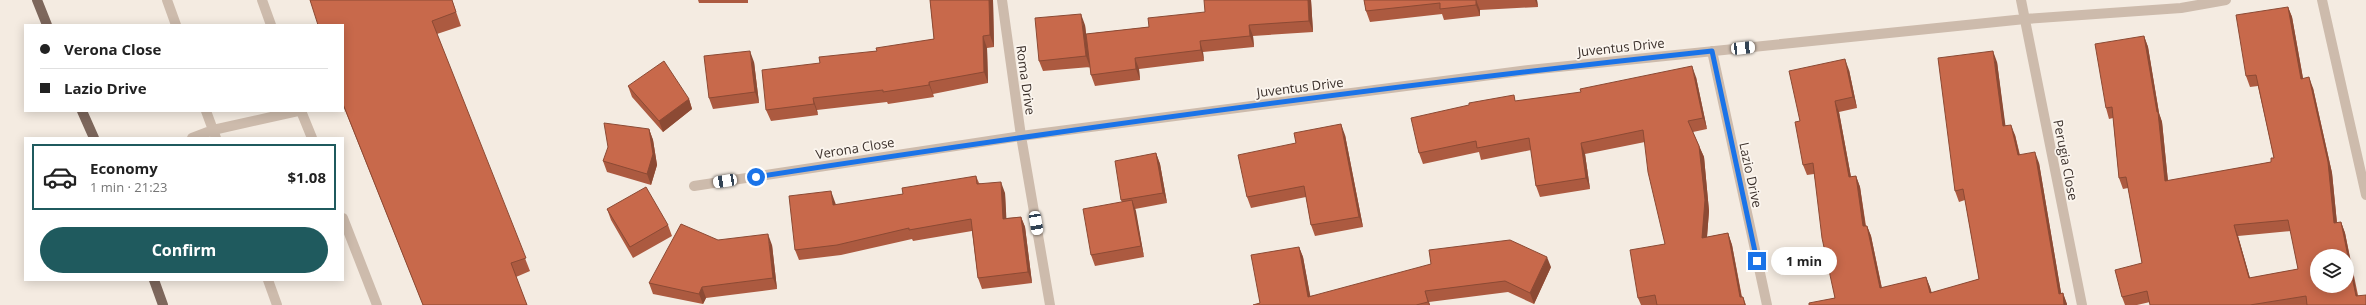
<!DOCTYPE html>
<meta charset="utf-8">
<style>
:root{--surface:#fff;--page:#f2f2f2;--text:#222;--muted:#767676;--line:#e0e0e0;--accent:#1f5a5e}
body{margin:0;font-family:"Open Sans",sans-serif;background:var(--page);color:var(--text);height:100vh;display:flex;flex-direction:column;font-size:15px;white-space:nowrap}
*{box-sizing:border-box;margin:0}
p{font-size:13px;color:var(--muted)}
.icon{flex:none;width:22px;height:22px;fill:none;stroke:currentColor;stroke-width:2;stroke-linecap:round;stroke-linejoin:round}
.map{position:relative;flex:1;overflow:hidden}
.sheet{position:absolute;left:24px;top:137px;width:320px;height:144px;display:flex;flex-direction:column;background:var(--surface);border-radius:0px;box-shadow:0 2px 10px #0003}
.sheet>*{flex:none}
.guide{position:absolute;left:24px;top:24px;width:320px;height:88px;border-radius:0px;box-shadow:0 2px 10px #0003;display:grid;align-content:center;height:88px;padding:0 16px;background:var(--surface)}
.tools{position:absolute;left:2310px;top:249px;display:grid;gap:8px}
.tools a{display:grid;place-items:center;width:44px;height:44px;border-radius:50%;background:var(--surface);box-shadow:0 2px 10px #0003;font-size:20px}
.end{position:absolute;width:18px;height:18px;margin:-9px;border:5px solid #1a73e8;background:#fff;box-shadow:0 0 0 2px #fff}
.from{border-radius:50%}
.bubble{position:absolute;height:28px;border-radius:14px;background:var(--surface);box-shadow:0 2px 10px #0003;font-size:13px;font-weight:700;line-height:28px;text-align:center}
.car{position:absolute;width:12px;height:24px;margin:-12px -6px;border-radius:5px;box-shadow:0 0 3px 1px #0007;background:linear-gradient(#fff 24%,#345 0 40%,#fff 0 76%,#345 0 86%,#fff 0)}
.guide b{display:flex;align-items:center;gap:14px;height:38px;font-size:15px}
.guide b+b{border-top:1px solid var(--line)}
.guide i{width:10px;height:10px;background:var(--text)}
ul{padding:7px 0 0;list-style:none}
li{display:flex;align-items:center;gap:12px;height:66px;margin:0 8px 6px;padding:0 8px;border:2px solid transparent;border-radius:0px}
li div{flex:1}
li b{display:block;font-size:15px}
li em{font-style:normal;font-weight:700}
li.on{border-color:var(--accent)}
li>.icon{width:36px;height:36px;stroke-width:1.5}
.action{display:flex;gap:8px;margin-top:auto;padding:8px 16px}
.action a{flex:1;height:46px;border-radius:24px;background:var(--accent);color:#fff;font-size:16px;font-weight:700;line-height:46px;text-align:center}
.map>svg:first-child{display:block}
</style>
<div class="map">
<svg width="2366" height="305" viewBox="0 0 2366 305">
<rect width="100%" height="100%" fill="#f4ebe1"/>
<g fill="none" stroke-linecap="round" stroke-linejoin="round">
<path stroke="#cdbbac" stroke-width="10" d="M 167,0 L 176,25
M 262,0 L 271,25
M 206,111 L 216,138
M 301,111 L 312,138
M 192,138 L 213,130 L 298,111
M 343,218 L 377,305
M 268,280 L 277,305"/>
<path stroke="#cdbbac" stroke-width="10" d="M 1002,0 L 1021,136 L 1050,305
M 2021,0 L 2082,305
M 2322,0 L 2366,195
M 1712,51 L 1767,305
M 694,186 L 1021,136 L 1529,70 L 2025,19 L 2181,8 L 2226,0"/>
<path stroke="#7d675c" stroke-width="10" d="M 37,0 L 47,25
M 82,111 L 94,138
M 154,280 L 163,305"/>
</g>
<path fill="#ac5a40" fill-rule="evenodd" d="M 452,0 L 461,26 L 437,34 L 530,271 L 516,277 L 527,305 L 423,305 L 343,105 L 343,25 Z
M 698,0 L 748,0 L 748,3 L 699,3 Z
M 930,0 L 993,0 L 994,47 L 987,48 L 988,83 L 933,94 L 934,97 L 888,104 L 887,102 L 817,110 L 818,115 L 771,121 L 766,110 L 820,63 L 934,39 Z
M 1311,0 L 1313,32 L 1253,36 L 1254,47 L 1203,52 L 1204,61 L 1139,69 L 1140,80 L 1095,86 L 1091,75 L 1087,46 L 1090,67 L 1043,71 L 1039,61 L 1085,25 L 1086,34 L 1149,27 Z
M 1364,0 L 1537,0 L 1538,7 L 1480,10 L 1480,16 L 1444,20 L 1442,14 L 1370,22 L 1366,11 Z
M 2288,7 L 2292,17 L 2303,78 L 2313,88 L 2332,173 L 2337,223 L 2341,222 L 2345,233 L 2358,295 L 2366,305 L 2150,305 L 2150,302 L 2137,305 L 2125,305 L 2122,297 L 2142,263 L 2128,188 L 2123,189 L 2119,178 L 2113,118 L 2109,119 L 2106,108 L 2144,36 L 2148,47 L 2159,113 L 2162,122 L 2168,181 L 2271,162 L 2274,158 L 2258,86 L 2250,87 L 2246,76 ZM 2291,231 L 2298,269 L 2250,278 L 2238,236 Z
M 754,62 L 759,103 L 713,109 L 709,98 Z
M 1997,62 L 2005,126 L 2015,135 L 2020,155 L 2039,163 L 2061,293 L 2063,293 L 2067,305 L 1809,305 L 1835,298 L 1814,174 L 1807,175 L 1803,165 L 1800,121 L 1849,70 L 1857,108 L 1839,112 L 1851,177 L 1856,176 L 1860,187 L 1866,226 L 1867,226 L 1871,236 L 1882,288 L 1926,277 L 1932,293 L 1979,279 L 1965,200 L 1959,202 L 1955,191 Z
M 1696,77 L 1707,129 L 1693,132 L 1704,157 L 1709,211 L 1707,237 L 1728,233 L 1732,245 L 1742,297 L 1743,297 L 1746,305 L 1641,305 L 1638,298 L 1665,244 L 1645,142 L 1585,154 L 1590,189 L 1540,197 L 1536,186 L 1531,150 L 1481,160 L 1479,152 L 1423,164 L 1419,153 L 1516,101 Z
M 628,86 L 689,99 L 692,109 L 663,132 L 632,97 Z
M 649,129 L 653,140 L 657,165 L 651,185 L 607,172 L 603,161 Z
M 1345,135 L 1363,227 L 1315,236 L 1311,225 L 1306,197 L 1251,208 L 1247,197 Z
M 1156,153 L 1160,164 L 1167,203 L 1135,209 L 1144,257 L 1095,266 L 1091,255 L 1122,202 L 1121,200 Z
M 976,176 L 979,183 L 1005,193 L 1006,218 L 1021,217 L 1025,227 L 1032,283 L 982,289 L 978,278 L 972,231 L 913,241 L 912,239 L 841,255 L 799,260 L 795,250 L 835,202 L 836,205 L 903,194 Z
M 607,209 L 668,225 L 672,236 L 633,258 L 611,220 Z
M 718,240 L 772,245 L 777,289 L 706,298 L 703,304 L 653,294 L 649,283 Z
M 1299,247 L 1303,257 L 1310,296 L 1551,267 L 1534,304 L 1508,292 L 1429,302 L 1430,305 L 1253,305 L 1260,303 Z"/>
<path fill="#8c4a34" d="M 989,0 L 993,0 L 994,47 L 990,35 Z
M 1308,0 L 1311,0 L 1313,32 L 1309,21 Z
M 1476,0 L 1480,10 L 1480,16 L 1476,5 Z
M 1535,0 L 1537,0 L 1538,7 Z
M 2288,7 L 2292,17 L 2305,90 L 2301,79 Z
M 1081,14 L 1085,25 L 1090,67 L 1086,56 Z
M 1249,25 L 1253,36 L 1254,47 L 1250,36 Z
M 983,36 L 987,48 L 988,83 L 984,72 Z
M 2144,36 L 2148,47 L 2159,113 L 2162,122 L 2169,192 L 2165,181 L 2157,112 Z
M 1200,41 L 1203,52 L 1204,61 L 1201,50 Z
M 750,51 L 754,62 L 759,103 L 755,92 Z
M 1993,51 L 1997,62 L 2007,137 L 2003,126 Z
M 1135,58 L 1139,69 L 1140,80 L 1136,69 Z
M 1845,59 L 1849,70 L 1857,108 L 1853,97 Z
M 1692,66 L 1696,77 L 1707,129 L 1703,118 Z
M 2309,77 L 2313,88 L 2332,173 L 2338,234 L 2334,223 Z
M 929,82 L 934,97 L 929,85 Z
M 813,98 L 817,110 L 818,115 L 814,104 Z
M 689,99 L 692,109 L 663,132 L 659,121 Z
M 1835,101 L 1839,112 L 1853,188 L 1849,177 Z
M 1341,124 L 1345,135 L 1363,227 L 1359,217 Z
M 2011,125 L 2015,135 L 2022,166 L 2018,155 Z
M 649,129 L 653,140 L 657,165 L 651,185 L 647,174 Z
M 1581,143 L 1585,154 L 1590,189 L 1586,178 Z
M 1699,146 L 1704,157 L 1709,211 L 1706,249 L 1702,238 Z
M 2035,152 L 2039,163 L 2063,304 L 2059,294 Z
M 1156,153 L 1160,164 L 1167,203 L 1163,193 Z
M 1856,176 L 1860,187 L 1867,237 L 1863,226 Z
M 1001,182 L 1005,193 L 1007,229 L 1003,219 Z
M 831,191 L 835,202 L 837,216 L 833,205 Z
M 1132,200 L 1136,211 L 1144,257 L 1141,246 Z
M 1021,217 L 1025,227 L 1032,283 L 1028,272 Z
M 2341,222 L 2345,233 L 2359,305 L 2356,296 Z
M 2234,225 L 2238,236 L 2253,289 L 2249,278 Z
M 1867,226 L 1871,236 L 1884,299 L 1880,288 Z
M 1728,233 L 1732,245 L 1743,305 L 1740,297 Z
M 768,234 L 772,245 L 777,289 L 773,278 Z
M 1299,247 L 1303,257 L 1312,305 L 1308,297 Z
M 1547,257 L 1551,267 L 1534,304 L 1530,293 Z
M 1926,277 L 1930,287 L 1934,304 L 1930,293 Z
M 702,287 L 706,298 L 703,304 L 699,294 Z
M 1425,291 L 1429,302 L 1430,305 L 1429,305 L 1428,302 Z
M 2063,293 L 2067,304 L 2067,305 L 2064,305 Z"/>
<path fill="#c8694b" stroke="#8c4a34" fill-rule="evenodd" d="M 310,0 L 452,0 L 456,12 L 432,21 L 526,258 L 511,263 L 527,305 L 423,305 L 343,104 L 343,25 L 318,25 Z
M 930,0 L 989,0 L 990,35 L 983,36 L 984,72 L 929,82 L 929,85 L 883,92 L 883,90 L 813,98 L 814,104 L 766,110 L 762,70 L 820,63 L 819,57 L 877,51 L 876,48 L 934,39 Z
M 1204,0 L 1308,0 L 1309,21 L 1249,25 L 1250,36 L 1200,41 L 1201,50 L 1135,58 L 1136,69 L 1091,75 L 1086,34 L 1149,27 L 1148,18 L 1205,12 Z
M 1364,0 L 1476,0 L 1476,5 L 1440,9 L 1440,3 L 1366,11 Z
M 2288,7 L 2301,79 L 2309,77 L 2328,162 L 2334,223 L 2341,222 L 2356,296 L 2366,295 L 2366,305 L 2307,305 L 2306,296 L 2250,305 L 2150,305 L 2147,291 L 2122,297 L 2115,270 L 2142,263 L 2126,177 L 2119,178 L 2112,107 L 2106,108 L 2095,44 L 2144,36 L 2157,112 L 2158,112 L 2165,181 L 2271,162 L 2271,158 L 2274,158 L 2256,75 L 2246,76 L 2236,15 ZM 2288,220 L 2298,269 L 2249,278 L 2234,225 ZM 2317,256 L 2347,256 L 2347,286 L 2317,286 Z
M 1081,14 L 1086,56 L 1039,61 L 1035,18 Z
M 750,51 L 755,92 L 709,98 L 704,56 Z
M 1993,51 L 2003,126 L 2011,125 L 2018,155 L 2035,152 L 2059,294 L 2063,293 L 2064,305 L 1809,305 L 1809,303 L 1835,298 L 1822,238 L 1813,163 L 1803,165 L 1795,122 L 1800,121 L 1789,71 L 1845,59 L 1853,97 L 1835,101 L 1849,177 L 1856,176 L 1863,226 L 1867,226 L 1880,288 L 1926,277 L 1930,293 L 1979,279 L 1963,189 L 1955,191 L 1938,58 Z
M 664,61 L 689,99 L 659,121 L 628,86 Z
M 1692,66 L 1703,118 L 1688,121 L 1699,146 L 1705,200 L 1702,238 L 1728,233 L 1740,297 L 1743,297 L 1745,305 L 1657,305 L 1655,295 L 1638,298 L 1630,250 L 1665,244 L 1648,172 L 1643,130 L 1581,143 L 1586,178 L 1536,186 L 1529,138 L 1477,148 L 1476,141 L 1419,153 L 1411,118 L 1469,105 L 1469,103 L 1514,95 L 1515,101 L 1581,92 L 1580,89 Z
M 604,123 L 649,129 L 653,154 L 647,174 L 603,161 L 608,147 Z
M 1341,124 L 1359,217 L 1311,225 L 1304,186 L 1247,197 L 1238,155 L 1296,143 L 1294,133 Z
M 1156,153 L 1163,193 L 1121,200 L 1115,161 Z
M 976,176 L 977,184 L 1001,182 L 1003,219 L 1021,217 L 1028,272 L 978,278 L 971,219 L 909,230 L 909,228 L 837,245 L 795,250 L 789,196 L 831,191 L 833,205 L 903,194 L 902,188 Z
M 646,187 L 668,225 L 630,247 L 607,209 Z
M 1132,200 L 1141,246 L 1091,255 L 1083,209 Z
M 681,224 L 718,240 L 768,234 L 773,278 L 702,287 L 699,294 L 649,283 Z
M 1510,240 L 1547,257 L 1530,293 L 1505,281 L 1425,291 L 1428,302 L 1416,305 L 1253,305 L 1260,303 L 1251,255 L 1299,247 L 1308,297 L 1431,264 L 1429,250 Z"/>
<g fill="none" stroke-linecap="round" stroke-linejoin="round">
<path stroke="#1a73e8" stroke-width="5" d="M 756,177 C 1074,128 1392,85 1712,51 L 1757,261"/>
</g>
<g text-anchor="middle" stroke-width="3.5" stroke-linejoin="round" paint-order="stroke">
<g font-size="13" fill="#3b302b" stroke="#fbf5ee">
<text transform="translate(1621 47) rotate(-6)" y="5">Juventus Drive</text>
<text transform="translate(1026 80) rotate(82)" y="5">Roma Drive</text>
<text transform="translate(1300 87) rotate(-7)" y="5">Juventus Drive</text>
<text transform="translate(855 148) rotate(-9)" y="5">Verona Close</text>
<text transform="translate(2066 160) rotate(79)" y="5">Perugia Close</text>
<text transform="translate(1751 175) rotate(78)" y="5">Lazio Drive</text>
</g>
</g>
</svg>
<div class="tools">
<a><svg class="icon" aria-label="layers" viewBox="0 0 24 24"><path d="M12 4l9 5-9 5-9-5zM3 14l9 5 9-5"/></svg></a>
</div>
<i class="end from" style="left:756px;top:177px"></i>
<i class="end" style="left:1757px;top:261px"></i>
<div class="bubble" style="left:1771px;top:247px;width:66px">1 min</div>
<i class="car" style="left:1743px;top:48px;rotate:84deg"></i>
<i class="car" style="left:725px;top:181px;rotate:261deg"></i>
<i class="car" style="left:1036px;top:223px;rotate:170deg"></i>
<div class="guide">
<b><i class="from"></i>Verona Close</b>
<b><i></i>Lazio Drive</b>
</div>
<section class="sheet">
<ul>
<li class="on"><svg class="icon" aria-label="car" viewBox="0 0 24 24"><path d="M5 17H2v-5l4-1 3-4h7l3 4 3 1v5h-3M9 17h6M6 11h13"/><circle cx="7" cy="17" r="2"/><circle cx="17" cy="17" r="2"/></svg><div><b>Economy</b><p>1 min · 21:23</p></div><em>$1.08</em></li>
</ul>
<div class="action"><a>Confirm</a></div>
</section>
</div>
